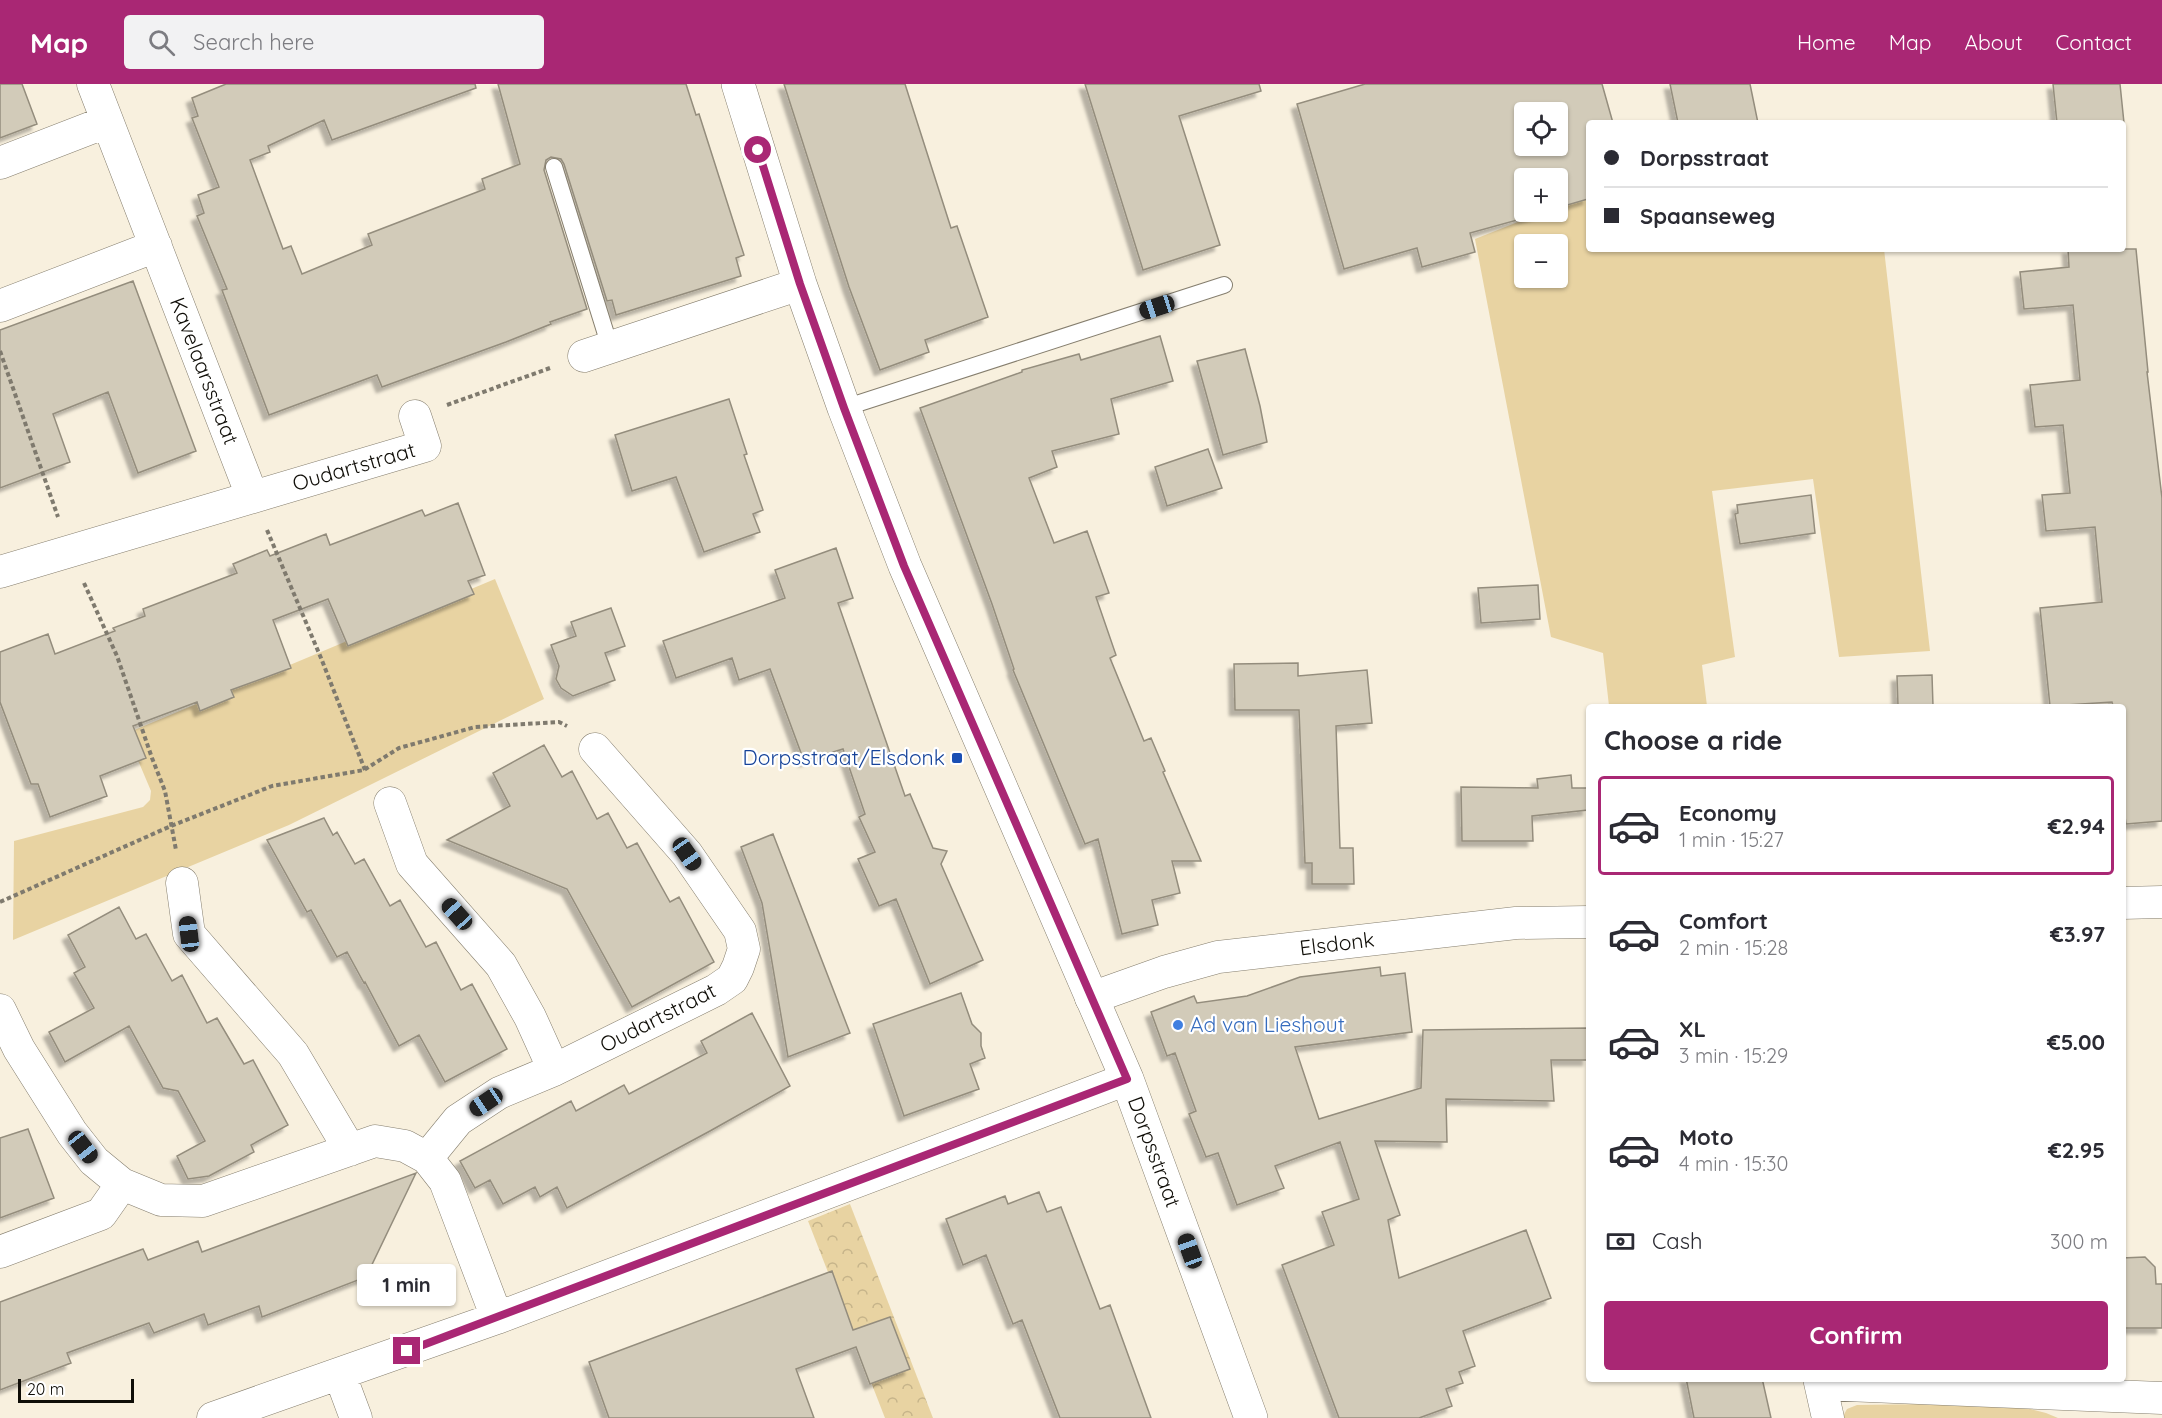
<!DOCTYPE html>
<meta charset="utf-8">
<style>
:root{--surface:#fff;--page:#f2f2f3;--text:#2b2b33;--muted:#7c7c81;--line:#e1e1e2;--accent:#a92774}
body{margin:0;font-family:Quicksand,sans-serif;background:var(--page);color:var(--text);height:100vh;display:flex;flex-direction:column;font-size:22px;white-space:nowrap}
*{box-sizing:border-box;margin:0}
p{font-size:20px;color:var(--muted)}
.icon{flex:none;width:33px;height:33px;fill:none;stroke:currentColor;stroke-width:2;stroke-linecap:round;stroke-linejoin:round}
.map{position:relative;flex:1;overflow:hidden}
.panel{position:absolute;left:1586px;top:620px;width:540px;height:678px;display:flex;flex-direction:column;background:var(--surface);border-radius:6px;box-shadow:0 2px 4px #0004}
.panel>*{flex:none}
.banner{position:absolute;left:1586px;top:36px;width:540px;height:132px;border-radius:6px;box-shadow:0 2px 4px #0004;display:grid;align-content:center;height:132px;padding:0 18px;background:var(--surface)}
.fabs{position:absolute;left:1514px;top:18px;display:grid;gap:12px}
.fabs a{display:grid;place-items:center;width:54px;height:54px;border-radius:6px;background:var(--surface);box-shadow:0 2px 4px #0004;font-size:30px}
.scale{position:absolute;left:18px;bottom:15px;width:116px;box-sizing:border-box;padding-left:6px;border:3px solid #0f0d07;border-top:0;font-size:16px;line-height:21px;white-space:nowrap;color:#0f0d07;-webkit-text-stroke:4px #fff;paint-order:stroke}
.end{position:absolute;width:27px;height:27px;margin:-14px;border:8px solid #a92774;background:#fff;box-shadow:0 0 0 3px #fff}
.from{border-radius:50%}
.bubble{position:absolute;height:42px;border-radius:6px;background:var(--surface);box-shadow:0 2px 4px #0004;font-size:20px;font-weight:800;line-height:42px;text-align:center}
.car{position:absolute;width:18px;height:36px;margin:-18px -9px;border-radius:8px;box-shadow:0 0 4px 2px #0007;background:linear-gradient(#222 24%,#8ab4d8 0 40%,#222 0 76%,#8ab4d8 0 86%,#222 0)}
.banner b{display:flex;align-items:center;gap:21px;height:57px;font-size:22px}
.banner b+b{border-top:2px solid var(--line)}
.banner i{width:15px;height:15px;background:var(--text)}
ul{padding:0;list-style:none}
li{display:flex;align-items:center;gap:18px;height:99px;margin:0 12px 9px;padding:0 6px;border:3px solid transparent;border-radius:6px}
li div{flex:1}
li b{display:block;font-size:22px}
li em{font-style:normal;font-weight:800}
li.current{border-color:var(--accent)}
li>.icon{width:54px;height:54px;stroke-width:1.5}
h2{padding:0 18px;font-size:27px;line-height:72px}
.pay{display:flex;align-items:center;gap:15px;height:66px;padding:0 18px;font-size:22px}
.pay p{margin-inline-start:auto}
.action{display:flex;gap:12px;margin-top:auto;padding:12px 18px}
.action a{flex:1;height:69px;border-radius:6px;background:var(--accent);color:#fff;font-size:24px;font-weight:800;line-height:69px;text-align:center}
header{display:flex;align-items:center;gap:36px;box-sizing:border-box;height:84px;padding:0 30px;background:var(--accent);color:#fff}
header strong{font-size:28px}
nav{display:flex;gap:33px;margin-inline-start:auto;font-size:21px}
.search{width:420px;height:54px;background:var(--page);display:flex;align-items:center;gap:15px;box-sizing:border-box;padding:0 21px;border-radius:6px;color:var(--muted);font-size:22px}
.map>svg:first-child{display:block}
</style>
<header>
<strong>Map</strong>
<div class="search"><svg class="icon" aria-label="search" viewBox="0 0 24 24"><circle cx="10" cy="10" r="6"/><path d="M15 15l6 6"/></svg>Search here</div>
<nav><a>Home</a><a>Map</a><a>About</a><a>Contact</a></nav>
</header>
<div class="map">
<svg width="2162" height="1334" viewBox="0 0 2162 1334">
<defs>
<pattern id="forest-crowns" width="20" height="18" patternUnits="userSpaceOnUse" patternTransform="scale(1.5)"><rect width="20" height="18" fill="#e8d3a2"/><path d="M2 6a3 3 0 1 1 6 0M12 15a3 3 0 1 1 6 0" fill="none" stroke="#c6b48a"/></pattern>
<filter id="shadow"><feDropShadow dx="-5.5" dy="5.5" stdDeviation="1.5" flood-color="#0004"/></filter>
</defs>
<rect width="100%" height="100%" fill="#f8f0de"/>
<path fill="#e8d3a2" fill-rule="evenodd" d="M 1588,109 L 1588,165 L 1884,165 L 1930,567 L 1839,573 L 1813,395 L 1712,407 L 1735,573 L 1702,581 L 1707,622 L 1609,622 L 1603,569 L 1551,553 L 1475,155 L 1543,128 L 1557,128 L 1557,122 ZM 1524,160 L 1557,160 L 1557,194 L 1524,194 Z
M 495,495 L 544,615 L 289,741 L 13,856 L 14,757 L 143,723 L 150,716 L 151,707 L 129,655 L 132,647 Z
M 2007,1319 L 2046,1329 L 2058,1334 L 1842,1334 L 1847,1325 L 1857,1321 Z"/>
<path fill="url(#forest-crowns)" d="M 850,1120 L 933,1334 L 885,1334 L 808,1137 Z"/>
<path fill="#d2cbb9" stroke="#948d7d" stroke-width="1.5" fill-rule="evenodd" filter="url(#shadow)" d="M 0,0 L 22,0 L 37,40 L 0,54 Z
M 226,0 L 475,0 L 476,4 L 332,56 L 324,36 L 268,62 L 270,68 L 250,76 L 283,165 L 291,162 L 302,190 L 372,161 L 368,150 L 485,105 L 482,95 L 520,80 L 498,0 L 686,0 L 696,31 L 699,30 L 744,171 L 736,174 L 741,192 L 616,231 L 612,216 L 607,217 L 564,80 L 561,75 L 551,73 L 546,76 L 544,86 L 587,225 L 550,238 L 551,240 L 506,258 L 382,303 L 377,291 L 269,331 L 222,206 L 227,205 L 197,132 L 204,129 L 198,111 L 219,103 L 192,34 L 198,32 L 192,14 Z
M 784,0 L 905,0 L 951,144 L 957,142 L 988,233 L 925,256 L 929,268 L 880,286 L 849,203 Z
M 1085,0 L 1259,0 L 1261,7 L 1179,32 L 1220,161 L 1143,186 Z
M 1365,0 L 1602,0 L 1613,39 L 1588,39 L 1588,115 L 1557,124 L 1557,94 L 1524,94 L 1524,128 L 1546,128 L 1470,149 L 1475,168 L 1422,183 L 1417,164 L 1344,185 L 1297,20 ZM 1524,28 L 1557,28 L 1557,62 L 1524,62 Z
M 1670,0 L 1750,0 L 1758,39 L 1678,39 Z
M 2053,0 L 2120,0 L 2124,39 L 2057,39 Z
M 2068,165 L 2136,165 L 2148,288 L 2147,288 L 2162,414 L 2162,737 L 2126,740 L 2122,710 L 2122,622 L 2113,622 L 2112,618 L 2050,622 L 2040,524 L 2102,518 L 2095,443 L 2046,447 L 2042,411 L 2070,409 L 2063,341 L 2035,343 L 2030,301 L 2080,296 L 2073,221 L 2024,225 L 2020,188 L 2069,183 Z
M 133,197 L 196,367 L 138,389 L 108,308 L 53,330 L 70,378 L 0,404 L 0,246 Z
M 1160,252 L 1173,297 L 1111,315 L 1119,350 L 1052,367 L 1057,383 L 1029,394 L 1054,459 L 1087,447 L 1109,509 L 1096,513 L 1116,571 L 1110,574 L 1144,657 L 1151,654 L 1165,687 L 1163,688 L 1201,777 L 1172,777 L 1180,809 L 1152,816 L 1158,841 L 1122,850 L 1098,755 L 1085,760 L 1013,586 L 1014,585 L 992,520 L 920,324 L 1022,288 L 1022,286 L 1079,270 L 1081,276 Z
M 1245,265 L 1260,322 L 1267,358 L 1223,371 L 1197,277 Z
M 729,315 L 747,370 L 744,371 L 763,426 L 753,430 L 760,448 L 704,468 L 676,393 L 632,407 L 615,351 Z
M 1208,365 L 1222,404 L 1167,422 L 1155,383 Z
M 1811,411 L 1815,449 L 1740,460 L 1735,430 L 1738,429 L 1737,421 Z
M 458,419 L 485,491 L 468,497 L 474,510 L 348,562 L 328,515 L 273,536 L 291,584 L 231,606 L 234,613 L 200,627 L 197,618 L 133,642 L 146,674 L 100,692 L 107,712 L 50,733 L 38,700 L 31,700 L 0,618 L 0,568 L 48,550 L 55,570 L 115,547 L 113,544 L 145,532 L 143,525 L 237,489 L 233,480 L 267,466 L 270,472 L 326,450 L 330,461 L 422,426 L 425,432 Z
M 836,464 L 853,514 L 838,519 L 905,712 L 910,710 L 933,764 L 947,767 L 941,780 L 983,876 L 930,900 L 896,815 L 879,822 L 858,775 L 875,768 L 859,733 L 865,730 L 843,665 L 804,677 L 770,585 L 739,596 L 732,574 L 676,594 L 663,557 L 785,514 L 775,486 Z
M 1538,501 L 1540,535 L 1481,539 L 1478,504 Z
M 611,524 L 625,562 L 605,569 L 615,596 L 573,612 L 561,604 L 556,595 L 559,582 L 551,561 L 576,552 L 571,538 Z
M 1298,579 L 1298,592 L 1367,586 L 1372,639 L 1336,642 L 1340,764 L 1353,764 L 1354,800 L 1312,800 L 1312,779 L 1305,779 L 1299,626 L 1235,626 L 1234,580 Z
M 1932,591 L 1933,622 L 1898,622 L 1897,592 Z
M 544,661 L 562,693 L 572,687 L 597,735 L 608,729 L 627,764 L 637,759 L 670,818 L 679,813 L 714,878 L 632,923 L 567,805 L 447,756 L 510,722 L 493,689 Z
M 1571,691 L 1572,704 L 1588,704 L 1588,726 L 1532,732 L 1533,757 L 1462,757 L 1461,703 L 1538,704 L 1537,695 Z
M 324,734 L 333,751 L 337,748 L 355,780 L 364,775 L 390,822 L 400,816 L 426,863 L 436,858 L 461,906 L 472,900 L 507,965 L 445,998 L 419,951 L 399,962 L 365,898 L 364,899 L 347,868 L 337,873 L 311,826 L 307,828 L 267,756 Z
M 773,750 L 850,949 L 788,973 L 762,819 L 741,763 Z
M 119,823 L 136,855 L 146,850 L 172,897 L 182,891 L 207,939 L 217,934 L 244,980 L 253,976 L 288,1041 L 251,1061 L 254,1068 L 209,1092 L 188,1095 L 177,1072 L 205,1057 L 178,1007 L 163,1004 L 129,942 L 65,978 L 49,948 L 94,924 L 74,889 L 85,883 L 68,851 Z
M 1380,883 L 1381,892 L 1405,889 L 1412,948 L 1295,963 L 1319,1035 L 1421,1004 L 1423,946 L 1588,944 L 1588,976 L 1551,976 L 1554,1017 L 1446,1015 L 1447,1058 L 1375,1057 L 1400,1131 L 1388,1136 L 1399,1194 L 1526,1146 L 1551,1214 L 1463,1247 L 1475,1282 L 1459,1288 L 1463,1299 L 1446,1305 L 1452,1322 L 1419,1334 L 1339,1334 L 1282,1181 L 1334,1161 L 1322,1128 L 1359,1115 L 1340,1058 L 1275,1082 L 1284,1104 L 1237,1121 L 1218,1069 L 1206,1073 L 1189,1030 L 1196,1027 L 1175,969 L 1167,972 L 1151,928 L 1194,912 L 1197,919 L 1247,912 L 1300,893 Z
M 961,909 L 972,940 L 981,949 L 981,962 L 985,974 L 970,980 L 979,1005 L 904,1032 L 873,940 Z
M 752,929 L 790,1002 L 710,1047 L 567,1124 L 557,1103 L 540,1113 L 535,1103 L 503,1120 L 490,1096 L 475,1104 L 460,1077 L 571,1017 L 576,1027 L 624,1001 L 629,1010 L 707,969 L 701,957 Z
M 28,1045 L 54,1114 L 0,1134 L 0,1054 Z
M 416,1089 L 366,1193 L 262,1233 L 259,1222 L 208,1241 L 204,1230 L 154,1249 L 149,1239 L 67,1269 L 71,1279 L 0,1306 L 0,1218 L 143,1165 L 148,1176 L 198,1157 L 202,1168 Z
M 1039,1108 L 1047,1128 L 1061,1123 L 1100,1225 L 1110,1221 L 1151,1334 L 1060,1334 L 1022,1236 L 1013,1240 L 986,1171 L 963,1181 L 946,1135 L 1005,1112 L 1008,1120 Z
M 2145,1173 L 2155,1183 L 2156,1200 L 2162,1200 L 2162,1244 L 2122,1244 L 2122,1174 Z
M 832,1187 L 853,1246 L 890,1233 L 910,1285 L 870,1300 L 856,1263 L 796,1285 L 814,1334 L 609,1334 L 589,1278 Z
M 1686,1294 L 1762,1294 L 1771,1334 L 1694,1334 Z"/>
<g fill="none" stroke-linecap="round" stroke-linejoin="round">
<g stroke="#857e6e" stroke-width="18">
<path id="lane" d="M 554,83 L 610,263
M 844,324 L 1224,201"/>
</g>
<g stroke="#857e6e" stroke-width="33">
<path id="street" d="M 93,0 L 252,412
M 0,79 L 106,38
M 0,222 L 156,162
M 584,272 L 800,200
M 0,488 L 425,362 L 415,332
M 390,719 L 412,780 L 501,881 L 530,933 L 554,986
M 182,799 L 189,850 L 293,970 L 350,1066
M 2122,819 L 2162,818
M 1091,914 L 1164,888 L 1218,873 L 1516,839 L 1588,838
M 0,926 L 19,965 L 72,1049 L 94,1077 L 122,1100 L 161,1116 L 203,1117 L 375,1057 L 405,1062 L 427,1074 L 445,1097 L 497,1234
M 427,1074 L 458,1036 L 499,1009 L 554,986 L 716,906 L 732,895 L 738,883 L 744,865 L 740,847 L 687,770 L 595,665
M 0,1168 L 101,1130 L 122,1100
M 340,1291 L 356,1334
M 1819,1294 L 1828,1334
M 1821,1300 L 2162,1314
M 213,1334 L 497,1234 L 1127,995"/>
</g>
<g stroke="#857e6e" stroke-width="34">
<path id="secondary" d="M 738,0 L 800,200 L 844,324 L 905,482 L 1127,995 L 1251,1334"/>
</g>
<path stroke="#7f7a6e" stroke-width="4" stroke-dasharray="4.5 3" stroke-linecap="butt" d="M 0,267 L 58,433
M 447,321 L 550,284
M 267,446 L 321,574 L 365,686
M 84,499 L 117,572 L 152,674 L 165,707 L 176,766
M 0,818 L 171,742 L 272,702 L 364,686 L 399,664 L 475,643 L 559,638 L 567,642"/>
<use href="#lane" stroke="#fff" stroke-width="16"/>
<use href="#street" stroke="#fff" stroke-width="32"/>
<use href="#secondary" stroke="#fff" stroke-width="33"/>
</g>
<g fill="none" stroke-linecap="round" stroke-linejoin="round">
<path stroke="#a92774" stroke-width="8" d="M 407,1267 L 1127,995 L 904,482 L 844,324 L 800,200 L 758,66"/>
</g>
<rect fill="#1a4fb4" stroke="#fff" stroke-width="2" x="951" y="668" width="12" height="12" rx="3"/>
<circle fill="#3f7fe0" stroke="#fff" stroke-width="2" cx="1178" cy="941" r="6"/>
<g text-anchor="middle" stroke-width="4.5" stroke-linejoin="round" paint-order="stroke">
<g font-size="21" fill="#0f0d07" stroke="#fff">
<text transform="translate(204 287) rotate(69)" y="7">Kavelaarsstraat</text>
<text transform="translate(354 383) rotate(-16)" y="7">Oudartstraat</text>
<text transform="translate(1337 860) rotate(-7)" y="7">Elsdonk</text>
<text transform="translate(658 934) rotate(-27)" y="7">Oudartstraat</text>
<text transform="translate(1154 1068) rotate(70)" y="7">Dorpsstraat</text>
</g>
<g font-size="21" fill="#164399" stroke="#fff" text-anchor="end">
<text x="945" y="681">Dorpsstraat/Elsdonk</text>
</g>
<g font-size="21" fill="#366cbe" stroke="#fff" text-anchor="start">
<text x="1190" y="948">Ad van Lieshout</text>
</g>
</g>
</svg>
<div class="fabs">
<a><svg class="icon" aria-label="locate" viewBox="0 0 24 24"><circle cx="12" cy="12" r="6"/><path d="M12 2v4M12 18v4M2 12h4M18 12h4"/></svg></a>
<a>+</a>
<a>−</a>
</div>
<div class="scale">20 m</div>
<i class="end from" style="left:758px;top:66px"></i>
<i class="end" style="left:407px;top:1267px"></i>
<div class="bubble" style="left:357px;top:1180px;width:99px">1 min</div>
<i class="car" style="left:1157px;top:223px;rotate:252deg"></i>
<i class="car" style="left:687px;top:770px;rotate:145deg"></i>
<i class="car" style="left:457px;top:830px;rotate:318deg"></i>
<i class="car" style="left:189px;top:850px;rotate:353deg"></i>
<i class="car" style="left:486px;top:1018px;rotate:236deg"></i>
<i class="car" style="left:83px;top:1063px;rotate:142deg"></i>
<i class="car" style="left:1190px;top:1167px;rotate:340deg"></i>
<div class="banner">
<b><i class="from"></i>Dorpsstraat</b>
<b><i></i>Spaanseweg</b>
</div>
<section class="panel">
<h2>Choose a ride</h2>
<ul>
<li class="current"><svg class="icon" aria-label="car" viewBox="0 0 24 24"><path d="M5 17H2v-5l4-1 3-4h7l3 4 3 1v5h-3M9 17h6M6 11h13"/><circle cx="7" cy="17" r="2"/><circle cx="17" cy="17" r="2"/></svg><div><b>Economy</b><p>1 min · 15:27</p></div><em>€2.94</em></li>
<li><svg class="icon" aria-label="car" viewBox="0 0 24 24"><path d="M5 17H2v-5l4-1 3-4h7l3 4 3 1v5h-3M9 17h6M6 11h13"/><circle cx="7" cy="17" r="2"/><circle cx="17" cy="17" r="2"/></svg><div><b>Comfort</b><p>2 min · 15:28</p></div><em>€3.97</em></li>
<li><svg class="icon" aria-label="car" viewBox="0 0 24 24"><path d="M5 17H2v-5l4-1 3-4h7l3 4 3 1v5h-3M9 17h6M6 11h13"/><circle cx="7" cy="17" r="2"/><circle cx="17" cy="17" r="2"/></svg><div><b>XL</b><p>3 min · 15:29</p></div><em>€5.00</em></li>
<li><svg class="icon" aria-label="car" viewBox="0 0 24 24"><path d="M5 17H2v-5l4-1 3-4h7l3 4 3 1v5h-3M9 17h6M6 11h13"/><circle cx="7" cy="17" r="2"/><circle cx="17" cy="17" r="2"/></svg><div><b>Moto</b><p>4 min · 15:30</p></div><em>€2.95</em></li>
</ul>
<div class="pay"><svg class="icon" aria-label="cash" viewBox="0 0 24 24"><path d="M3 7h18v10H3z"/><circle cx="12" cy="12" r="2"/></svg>Cash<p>300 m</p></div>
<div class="action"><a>Confirm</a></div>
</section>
</div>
